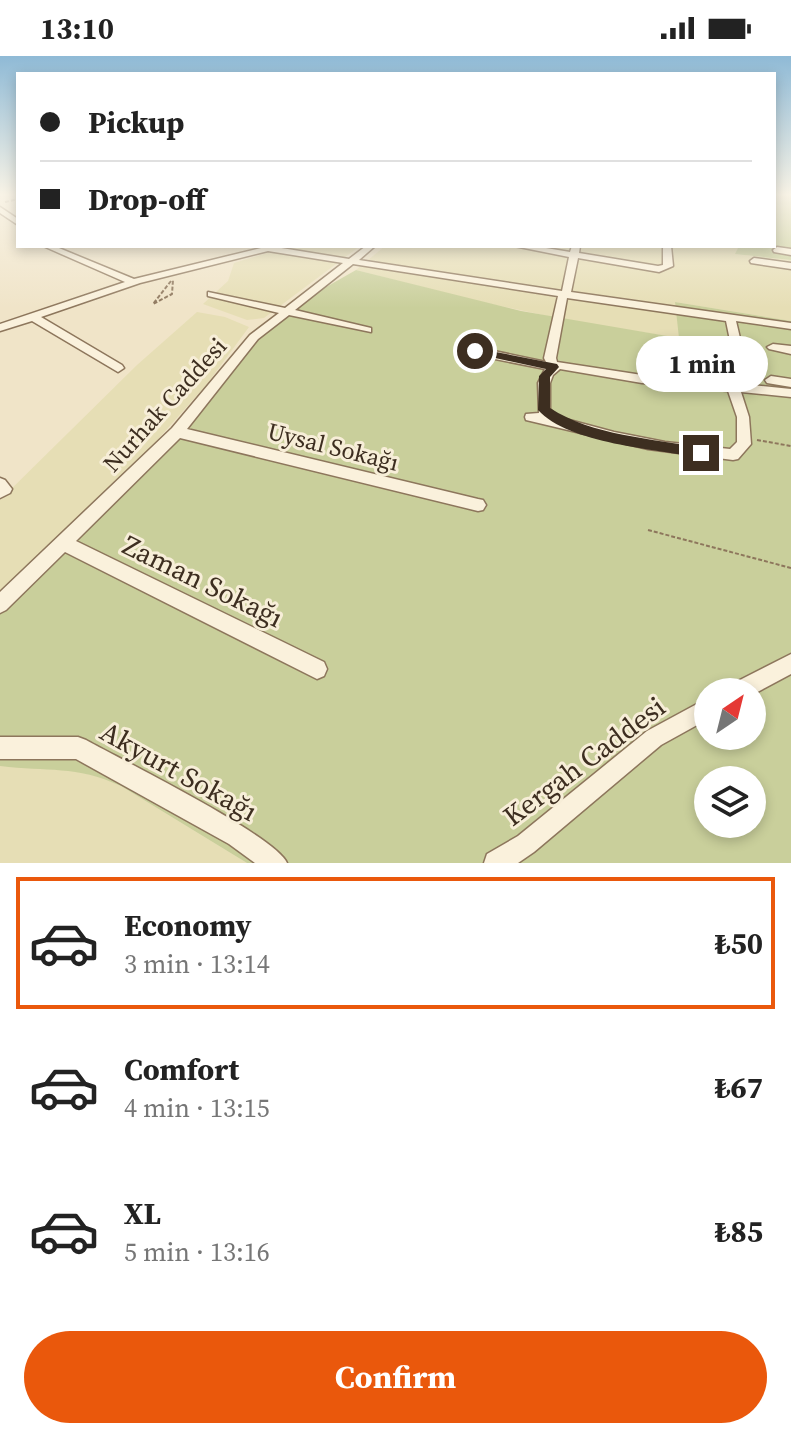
<!DOCTYPE html>
<meta charset="utf-8">
<style>
:root{--surface:#fff;--page:#f2f2f2;--text:#222;--muted:#767676;--line:#e0e0e0;--accent:#ea580c}
body{margin:0;font-family:"Source Serif 4",serif;background:var(--page);color:var(--text);height:100vh;display:flex;flex-direction:column;font-size:30px;white-space:nowrap}
*{box-sizing:border-box;margin:0}
p{font-size:26px;color:var(--muted)}
.icon{flex:none;width:44px;height:44px;fill:none;stroke:currentColor;stroke-width:2;stroke-linecap:round;stroke-linejoin:round}
.map{position:relative;height:807px;overflow:hidden}
.sheet{display:flex;flex-direction:column;background:var(--surface);flex:1}
.sheet>*{flex:none}
.top-card{position:absolute;left:16px;top:16px;width:760px;height:176px;border-radius:0px;box-shadow:0 4px 12px #0003;display:grid;align-content:center;height:176px;padding:0 24px;background:var(--surface)}
.needle{width:52px;rotate:35deg}
.controls{position:absolute;left:694px;top:622px;display:grid;gap:16px}
.controls a{display:grid;place-items:center;width:72px;height:72px;border-radius:50%;background:var(--surface);box-shadow:0 4px 12px #0003;font-size:40px}
.end{position:absolute;width:36px;height:36px;margin:-18px;border:10px solid #3d2e20;background:#fff;box-shadow:0 0 0 4px #fff}
.from{border-radius:50%}
.bubble{position:absolute;height:56px;border-radius:28px;background:var(--surface);box-shadow:0 4px 12px #0003;font-size:26px;font-weight:700;line-height:56px;text-align:center}
.top-card b{display:flex;align-items:center;gap:28px;height:76px;font-size:30px}
.top-card b+b{border-top:2px solid var(--line)}
.top-card i{width:20px;height:20px;background:var(--text)}
ul{padding:14px 0 0;list-style:none}
li{display:flex;align-items:center;gap:24px;height:132px;margin:0 16px 12px;padding:0 8px;border:4px solid transparent;border-radius:0px}
li div{flex:1}
li b{display:block;font-size:30px}
li em{font-style:normal;font-weight:700}
li.on{border-color:var(--accent)}
li>.icon{width:72px;height:72px;stroke-width:1.5}
.cta{display:flex;gap:16px;margin-top:auto;padding:16px 24px}
.cta a{flex:1;height:92px;border-radius:48px;background:var(--accent);color:#fff;font-size:32px;font-weight:700;line-height:92px;text-align:center}
.status{display:flex;justify-content:space-between;align-items:center;height:56px;padding:0 40px;background:var(--surface);direction:ltr}
.status svg{height:22px;fill:currentColor}
.map>svg:first-child{display:block}
</style>
<div class="status"><b>13:10</b><svg viewBox="0 0 49 12"><path d="M0 12V9h3v3zM5 12V6h3v6zM10 12V3h3v9zM15 12V0h3v12zM26 1h20v11H26zM47 4h2v5h-2z"/></svg></div>
<div class="map">
<svg width="791" height="807" viewBox="0 0 791 807">
<rect width="100%" height="100%" fill="#f0e4c8"/>
<path fill="#e6deb5" d="M 290,190 L 360,190 L 264,262 L 247,264 L 203,248 L 228,225 L 234,207 Z
M 385,190 L 739,190 L 736,198 L 791,204 L 791,265 L 675,246 L 680,282 L 571,265 L 477,245 L 356,214 Z
M 197,256 L 225,261 L 249,271 L 207,328 L 152,390 L 0,536 L 0,444 L 137,309 Z
M 0,710 L 59,712 L 101,721 L 121,730 L 247,807 L 0,807 Z"/>
<path fill="#c9cf9b" fill-rule="evenodd" d="M 774,139 L 791,139 L 791,204 L 735,198 L 739,190 L 774,190 Z
M 356,214 L 521,255 L 679,282 L 675,246 L 791,265 L 791,807 L 247,807 L 121,730 C 75,709 48,716 0,710 L 0,551 L 171,382 L 243,294 L 298,247 ZM 708,636 L 752,636 L 752,680 L 708,680 ZM 708,724 L 752,724 L 752,768 L 708,768 Z"/>
<g fill="none" stroke-linecap="round" stroke-linejoin="round">
<g stroke="#8d765c" stroke-width="3">
<path id="minor" d="M 0,151 L 18,163 L 18,169 L 0,157 Z
M 43,190 L 54,190 L 134,223 L 269,190 L 349,203 L 366,190 L 375,190 L 359,204 L 562,235 L 569,201 L 514,190 L 534,190 L 570,196 L 572,190 L 580,190 L 579,197 L 658,210 L 663,209 L 663,190 L 671,190 L 673,210 L 659,216 L 578,202 L 571,236 L 791,267 L 791,273 L 736,265 L 751,329 L 791,333 L 791,341 L 741,336 L 749,361 L 751,388 L 738,403 L 733,404 L 648,393 L 526,364 L 525,361 L 526,358 L 539,357 L 538,327 L 545,313 L 475,299 L 469,295 L 475,291 L 546,306 L 544,302 L 558,240 L 353,208 L 295,254 L 371,272 L 371,276 L 289,259 L 258,283 L 187,373 L 478,443 L 483,444 L 486,449 L 483,454 L 478,455 L 180,382 L 76,485 L 324,606 L 327,613 L 324,620 L 317,623 L 65,496 L 6,554 L 0,557 L 0,536 L 172,372 L 250,279 L 279,257 L 208,240 L 208,236 L 285,252 L 343,207 L 268,195 L 140,227 L 41,261 L 122,309 L 124,312 L 118,316 L 32,265 L 0,275 L 0,268 L 125,226 ZM 567,242 L 726,265 L 739,328 L 642,319 L 557,306 L 556,302 ZM 560,313 L 642,327 L 728,335 L 737,361 L 737,386 L 730,393 L 665,386 L 614,376 L 558,361 L 550,353 L 550,327 L 553,319 Z
M 777,191 L 791,193 L 791,199 L 774,196 L 773,194 Z
M 754,202 L 791,207 L 791,213 L 751,207 L 750,205 Z
M 773,288 L 791,290 L 791,298 L 769,293 L 767,291 Z
M 771,320 L 791,323 L 791,331 L 767,327 L 765,324 Z
M 0,422 L 5,424 L 12,433 L 10,437 L 0,442 Z
M 791,598 L 791,618 L 752,639 L 752,636 L 727,636 L 730,629 Z
M 708,642 L 708,663 L 661,689 L 534,796 L 518,807 L 484,807 L 487,798 L 518,780 L 647,675 Z
M 0,681 L 78,681 L 86,684 C 120,703 276,780 287,807 L 255,807 L 229,788 L 76,703 L 0,703 Z"/>
</g>
<path stroke="#8d765c" stroke-width="2" stroke-dasharray="4 2" stroke-linecap="butt" d="M 5,146 L 18,143
M 171,225 L 153,248 L 172,238 L 173,224
M 757,384 L 791,390
M 648,474 L 791,512"/>
<use href="#minor" fill="#faf1dc" fill-rule="evenodd"/>
</g>
<linearGradient id="sky" x2="0" y2="1"><stop stop-color="#8fbad6"/><stop offset="0.55" stop-color="#f8f3e6"/><stop offset="1" stop-color="#f8f3e6" stop-opacity="0"/></linearGradient>
<rect width="791" height="252" fill="url(#sky)"/>
<path fill="#3d2e20" d="M 475,292 L 557,308 L 559,311 L 550,321 L 550,352 C 593,380 651,382 701,392 L 707,397 L 701,402 C 656,393 569,388 538,354 L 539,320 L 546,313 L 472,297 L 472,293 Z"/>
<g text-anchor="middle" stroke-width="6" stroke-linejoin="round" paint-order="stroke">
<g font-size="24" fill="#3d2e20" stroke="#f7eed8">
<text transform="translate(165 349) rotate(-48)" y="8">Nurhak Caddesi</text>
<text transform="translate(333 391) rotate(14)" y="8">Uysal Sokağı</text>
</g>
<g font-size="28" fill="#3d2e20" stroke="#f7eed8">
<text transform="translate(203 525) rotate(26)" y="10">Zaman Sokağı</text>
<text transform="translate(584 705) rotate(-37)" y="10">Kergah Caddesi</text>
<text transform="translate(179 715) rotate(29)" y="10">Akyurt Sokağı</text>
</g>
</g>
</svg>
<div class="controls">
<a><svg class="needle" viewBox="-14 -14 28 28"><path d="M0-13l5 13h-10z" fill="#e53935"/><path d="M0 13l5-13h-10z" fill="#767676"/></svg></a>
<a><svg class="icon" aria-label="layers" viewBox="0 0 24 24"><path d="M12 4l9 5-9 5-9-5zM3 14l9 5 9-5"/></svg></a>
</div>
<i class="end from" style="left:475px;top:295px"></i>
<i class="end" style="left:701px;top:397px"></i>
<div class="bubble" style="left:636px;top:280px;width:132px">1 min</div>
<div class="top-card">
<b><i class="from"></i>Pickup</b>
<b><i></i>Drop-off</b>
</div>
</div>
<section class="sheet">
<ul>
<li class="on"><svg class="icon" aria-label="car" viewBox="0 0 24 24"><path d="M5 17H2v-5l4-1 3-4h7l3 4 3 1v5h-3M9 17h6M6 11h13"/><circle cx="7" cy="17" r="2"/><circle cx="17" cy="17" r="2"/></svg><div><b>Economy</b><p>3 min · 13:14</p></div><em>₺50</em></li>
<li><svg class="icon" aria-label="car" viewBox="0 0 24 24"><path d="M5 17H2v-5l4-1 3-4h7l3 4 3 1v5h-3M9 17h6M6 11h13"/><circle cx="7" cy="17" r="2"/><circle cx="17" cy="17" r="2"/></svg><div><b>Comfort</b><p>4 min · 13:15</p></div><em>₺67</em></li>
<li><svg class="icon" aria-label="car" viewBox="0 0 24 24"><path d="M5 17H2v-5l4-1 3-4h7l3 4 3 1v5h-3M9 17h6M6 11h13"/><circle cx="7" cy="17" r="2"/><circle cx="17" cy="17" r="2"/></svg><div><b>XL</b><p>5 min · 13:16</p></div><em>₺85</em></li>
</ul>
<div class="cta"><a>Confirm</a></div>
</section>
